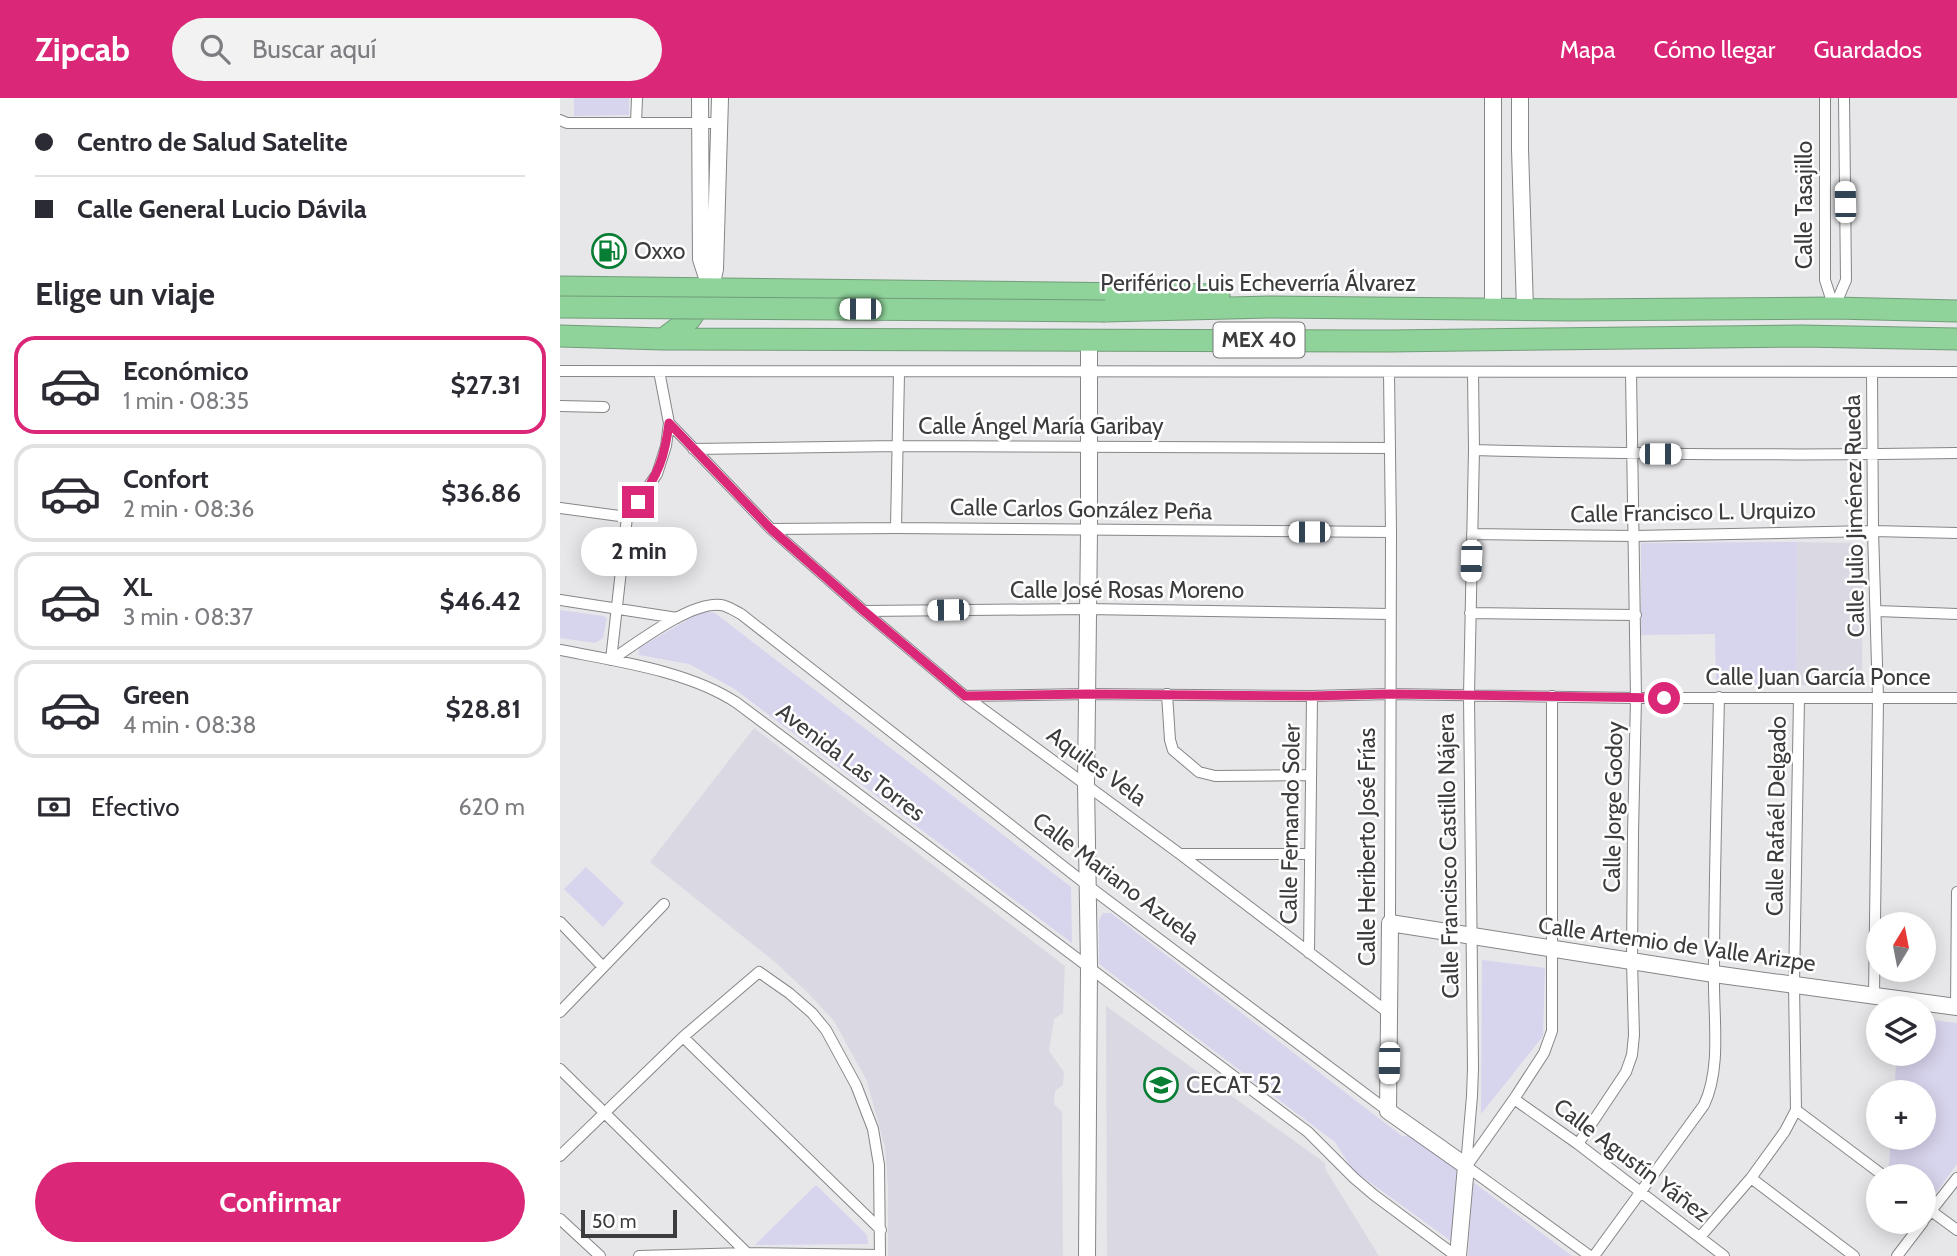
<!DOCTYPE html>
<html lang="es">
<meta charset="utf-8">
<style>
:root{--surface:#fff;--page:#f2f2f3;--text:#2b2b33;--muted:#7c7c81;--line:#e1e1e2;--accent:#db2777}
body{margin:0;font-family:Cabin,sans-serif;background:var(--page);color:var(--text);height:100vh;display:flex;flex-direction:column;font-size:26px;white-space:nowrap}
*{box-sizing:border-box;margin:0}
p{font-size:23px;color:var(--muted)}
.icon{flex:none;width:38px;height:38px;fill:none;stroke:currentColor;stroke-width:2;stroke-linecap:round;stroke-linejoin:round}
.map{position:relative;flex:1;overflow:hidden}
.side{display:flex;flex-direction:column;background:var(--surface);width:560px}
.side>*{flex:none}
.banner{display:grid;align-content:center;height:154px;padding:0 35px;background:var(--surface)}
.needle{width:46px;rotate:10deg}
.controls{position:absolute;left:1306px;top:814px;display:grid;gap:14px}
.controls a{display:grid;place-items:center;width:70px;height:70px;border-radius:50%;background:var(--surface);box-shadow:0 4px 18px #0003;font-size:35px}
.scale{position:absolute;left:21px;bottom:18px;width:96px;box-sizing:border-box;padding-left:7px;border:4px solid #3c3b3d;border-top:0;font-size:19px;line-height:24px;white-space:nowrap;color:#3c3b3d;-webkit-text-stroke:5px #fff;paint-order:stroke}
.end{position:absolute;width:32px;height:32px;margin:-16px;border:9px solid #db2777;background:#fff;box-shadow:0 0 0 4px #fff}
.from{border-radius:50%}
.bubble{position:absolute;height:49px;border-radius:24px;background:var(--surface);box-shadow:0 4px 18px #0003;font-size:23px;font-weight:800;line-height:49px;text-align:center}
.car{position:absolute;width:21px;height:42px;margin:-21px -10px;border-radius:9px;box-shadow:0 0 5px 2px #0007;background:linear-gradient(#fff 24%,#345 0 40%,#fff 0 76%,#345 0 86%,#fff 0)}
.banner b{display:flex;align-items:center;gap:24px;height:66px;font-size:26px}
.banner b+b{border-top:2px solid var(--line)}
.banner i{width:18px;height:18px;background:var(--text)}
ul{padding:0;list-style:none}
li{display:flex;align-items:center;gap:21px;height:98px;margin:0 14px 10px;padding:0 21px;border:4px solid var(--line);border-radius:21px}
li div{flex:1}
li b{display:block;font-size:26px}
li em{font-style:normal;font-weight:800}
li.current{border-color:var(--accent)}
li>.icon{width:63px;height:63px;stroke-width:1.5}
h2{padding:0 35px;font-size:32px;line-height:84px}
.pay{display:flex;align-items:center;gap:18px;height:77px;padding:0 35px;font-size:26px}
.pay p{margin-inline-start:auto}
.cta{display:flex;gap:14px;margin-top:auto;padding:14px 35px}
.cta a{flex:1;height:80px;border-radius:42px;background:var(--accent);color:#fff;font-size:28px;font-weight:800;line-height:80px;text-align:center}
header{display:flex;align-items:center;gap:42px;box-sizing:border-box;height:98px;padding:0 35px;background:var(--accent);color:#fff}
header strong{font-size:33px}
nav{display:flex;gap:38px;margin-inline-start:auto;font-size:24px}
.search{width:490px;height:63px;background:var(--page);display:flex;align-items:center;gap:18px;box-sizing:border-box;padding:0 24px;border-radius:38px;color:var(--muted);font-size:26px}
main{display:flex;flex:1;min-height:0}
.map>svg:first-child{display:block}
</style>
<header>
<strong>Zipcab</strong>
<div class="search"><svg class="icon" aria-label="search" viewBox="0 0 24 24"><circle cx="10" cy="10" r="6"/><path d="M15 15l6 6"/></svg>Buscar aquí</div>
<nav><a>Mapa</a><a>Cómo llegar</a><a>Guardados</a></nav>
</header>
<main>
<section class="side">
<div class="banner">
<b><i class="from"></i>Centro de Salud Satelite</b>
<b><i></i>Calle General Lucio Dávila</b>
</div>
<h2>Elige un viaje</h2>
<ul>
<li class="current"><svg class="icon" aria-label="car" viewBox="0 0 24 24"><path d="M5 17H2v-5l4-1 3-4h7l3 4 3 1v5h-3M9 17h6M6 11h13"/><circle cx="7" cy="17" r="2"/><circle cx="17" cy="17" r="2"/></svg><div><b>Económico</b><p>1 min · 08:35</p></div><em>$27.31</em></li>
<li><svg class="icon" aria-label="car" viewBox="0 0 24 24"><path d="M5 17H2v-5l4-1 3-4h7l3 4 3 1v5h-3M9 17h6M6 11h13"/><circle cx="7" cy="17" r="2"/><circle cx="17" cy="17" r="2"/></svg><div><b>Confort</b><p>2 min · 08:36</p></div><em>$36.86</em></li>
<li><svg class="icon" aria-label="car" viewBox="0 0 24 24"><path d="M5 17H2v-5l4-1 3-4h7l3 4 3 1v5h-3M9 17h6M6 11h13"/><circle cx="7" cy="17" r="2"/><circle cx="17" cy="17" r="2"/></svg><div><b>XL</b><p>3 min · 08:37</p></div><em>$46.42</em></li>
<li><svg class="icon" aria-label="car" viewBox="0 0 24 24"><path d="M5 17H2v-5l4-1 3-4h7l3 4 3 1v5h-3M9 17h6M6 11h13"/><circle cx="7" cy="17" r="2"/><circle cx="17" cy="17" r="2"/></svg><div><b>Green</b><p>4 min · 08:38</p></div><em>$28.81</em></li>
</ul>
<div class="pay"><svg class="icon" aria-label="cash" viewBox="0 0 24 24"><path d="M3 7h18v10H3z"/><circle cx="12" cy="12" r="2"/></svg>Efectivo<p>620 m</p></div>
<div class="cta"><a>Confirmar</a></div>
</section>
<div class="map">
<svg width="1397" height="1158" viewBox="0 0 1397 1158">
<rect width="100%" height="100%" fill="#e7e7ea"/>
<path fill="#dad9e3" d="M 1237,444 L 1303,445 L 1302,587 L 1236,587 Z
M 194,630 L 505,868 L 503,915 L 494,921 L 489,953 L 504,974 L 503,987 L 495,993 L 494,1006 L 502,1014 L 503,1158 L 328,1158 L 328,1088 L 325,1050 L 307,983 L 274,923 L 247,894 L 215,864 L 90,764 Z
M 546,908 L 765,1065 L 766,1072 L 819,1158 L 547,1158 Z"/>
<path fill="#d7d4ed" d="M 14,0 L 69,0 L 69,17 L 14,18 Z
M 1237,444 L 1236,587 L 1156,587 L 1155,536 L 1081,537 L 1081,445 Z
M 0,512 L 43,518 L 47,520 L 43,540 L 35,545 L 0,540 Z
M 144,512 L 155,515 L 511,789 L 512,845 L 173,590 L 129,566 L 79,557 L 79,550 Z
M 26,769 L 64,805 L 43,829 L 4,791 Z
M 543,815 L 551,815 L 842,1038 L 857,1039 L 897,1069 L 891,1143 L 793,1072 L 775,1044 L 539,866 L 539,822 Z
M 922,862 L 985,870 L 983,938 L 921,1016 Z
M 1363,921 L 1397,925 L 1397,1066 L 1373,1099 L 1363,1092 L 1363,1078 L 1343,1078 L 1329,1068 L 1331,1040 L 1363,1040 L 1363,994 L 1334,994 L 1337,956 L 1363,956 Z
M 913,1084 L 1012,1158 L 908,1158 Z
M 256,1087 L 307,1137 L 308,1146 L 195,1147 Z"/>
<g fill="none" stroke-linecap="round" stroke-linejoin="round">
<g stroke="#868588" stroke-width="12">
<path id="street" d="M 1265,0 L 1265,182 L 1274,210
M 0,22 L 7,25 L 160,25
M 76,25 L 77,0
M 1274,210 L 1286,182 L 1284,0
M 0,273 L 1397,274
M 829,274 L 831,434 L 830,825
M 1312,274 L 1313,433 L 1318,600 L 1314,897
M 0,308 L 44,309
M 109,325 L 211,431 L 304,513 L 405,598 L 620,756 L 830,916
M 133,351 L 337,348 L 829,350
M 914,352 C 1075,356 1236,358 1397,355
M 0,410 L 67,419
M 336,430 L 339,275
M 211,431 L 336,430 L 831,434
M 912,436 L 1075,438 L 1313,433 L 1397,435
M 0,502 L 117,520
M 304,513 L 527,511 L 830,516
M 1317,513 L 1397,516
M 910,515 L 1076,517
M 0,552 C 56,563 129,573 177,605 L 748,1034 L 794,1080 L 814,1097 L 896,1158
M 51,562 C 77,545 131,503 161,507 C 168,508 175,513 181,516 L 527,787 L 828,1013
M 51,562 L 67,419 L 97,376 L 106,348 L 109,325 L 99,273
M 607,596 L 610,642 L 613,652 L 639,674 L 655,678 L 751,677
M 405,598 L 527,596 L 752,598 L 830,596 L 1076,600 L 1397,600
M 620,756 L 750,756
M 0,824 L 43,869
M 749,855 L 752,598
M 1396,909 L 1397,794
M 0,914 L 104,806
M 123,939 L 321,1132
M 0,971 L 187,1155
M 954,1001 L 1018,1046 L 1164,1158
M 1236,1012 L 1324,1078
M 1018,1046 L 1066,974 L 1072,957 L 1074,937 L 1072,863 L 1073,735 L 1076,600 L 1071,274
M 0,1058 L 123,939 L 199,874 L 229,895 L 252,915 L 266,932 L 296,987 L 313,1031 L 319,1067 L 320,1157 L 187,1155 L 79,1158
M 908,1066 L 954,1001 L 984,955 L 992,933 L 992,598
M 906,1068 L 912,998 L 913,970 L 909,597 L 914,352 L 913,274
M 906,1068 L 1030,1158
M 1191,1080 L 1294,1158
M 1363,1107 L 1397,1132
M 0,1121 L 40,1158
M 1363,1123 L 1397,1080
M 1140,1139 L 1191,1080 L 1225,1033 L 1236,1012 L 1234,887 L 1239,600
M 1034,1158 L 1144,1007 C 1162,969 1153,918 1154,876 C 1154,784 1157,691 1159,599
M 1337,1158 L 1363,1124"/>
</g>
<g stroke="#868588" stroke-width="18">
<path id="secondary" d="M 140,0 L 141,161 L 151,192
M 933,0 L 933,211
M 960,0 L 960,51 L 965,211
M 151,190 L 155,171 L 160,0
M 527,1158 L 529,868 L 526,686 L 529,433 L 529,241
M 898,1158 L 906,1068 L 828,1013 L 830,825 L 1154,876 L 1397,909"/>
</g>
<g stroke="#729d79" stroke-width="23">
<path id="highway" d="M 0,189 L 659,197
M 545,213 L 710,209 L 1011,212 L 1274,210 L 1397,213
M 0,238 L 103,241 L 829,243 L 1241,238 L 1397,241
M 103,241 L 130,221 L 147,196"/>
</g>
<use href="#street" stroke="#fff" stroke-width="10"/>
<use href="#secondary" stroke="#fff" stroke-width="16"/>
<use href="#highway" stroke="#8fd29a" stroke-width="21"/>
<g stroke="#729d79" stroke-width="23" stroke-linecap="butt">
<path id="highway-bridge" d="M 0,209 L 545,213"/>
</g>
<use href="#highway-bridge" stroke="#8fd29a" stroke-width="21"/>
</g>
<g fill="none" stroke-linecap="round" stroke-linejoin="round">
<path stroke="#db2777" stroke-width="9" d="M 78,404 C 98,378 105,358 109,325 L 211,431 L 304,513 L 405,598 L 527,596 L 752,598 L 830,596 L 1104,600"/>
</g>
<defs>
<g id="fuel-ring" transform="scale(1.75)"><circle r="9.5" fill="#fff" stroke="#087e35" stroke-width="1.5"/><path d="M-5.5-6h7V0h2V4h1.3V-2.5L3-4.5l.8-.8L6-3V5H2.5V1h-1V6h-7ZM-4.2-4.7v3.2H.2V-4.7Z" fill="#087e35"/></g>
<g id="school-ring" transform="scale(1.75)"><circle r="9.5" fill="#fff" stroke="#087e35" stroke-width="1.5"/><path d="M0-5L7-2L0 1L-7-2ZM-4 1L0 2.5L4 1V4Q0 6-4 4Z" fill="#087e35"/></g>
</defs>
<g fill-rule="evenodd">
<use href="#fuel-ring" x="49" y="153"/>
<use href="#school-ring" x="601" y="987"/>
</g>
<g text-anchor="middle" stroke-width="5" stroke-linejoin="round" paint-order="stroke">
<rect fill="#fff" stroke="#767677" stroke-width="2" x="653.5" y="224.5" width="91" height="35" rx="5"/>
<g font-size="21" font-weight="bold" fill="#3c3b3d">
<text x="699" y="249">MEX 40</text>
</g>
<g font-size="23" fill="#3c3b3d" stroke="#fff">
<text transform="translate(1244 107) rotate(-90)" y="8">Calle Tasajillo</text>
<text x="698" y="193">Periférico Luis Echeverría Álvarez</text>
<text x="481" y="336">Calle Ángel María Garibay</text>
<text transform="translate(521 411) rotate(1)" y="8">Calle Carlos González Peña</text>
<text transform="translate(1133 414) rotate(-1)" y="8">Calle Francisco L. Urquizo</text>
<text transform="translate(1294 418) rotate(-91)" y="8">Calle Julio Jiménez Rueda</text>
<text x="567" y="500">Calle José Rosas Moreno</text>
<text x="1258" y="587">Calle Juan García Ponce</text>
<text transform="translate(291 664) rotate(37)" y="8">Avenida Las Torres</text>
<text transform="translate(537 668) rotate(36)" y="8">Aquiles Vela</text>
<text transform="translate(1053 709) rotate(-89)" y="8">Calle Jorge Godoy</text>
<text transform="translate(1216 718) rotate(-89)" y="8">Calle Rafaél Delgado</text>
<text transform="translate(730 726) rotate(-89)" y="8">Calle Fernando Soler</text>
<text transform="translate(807 749) rotate(-90)" y="8">Calle Heriberto José Frías</text>
<text transform="translate(888 758) rotate(-91)" y="8">Calle Francisco Castillo Nájera</text>
<text transform="translate(556 780) rotate(37)" y="8">Calle Mariano Azuela</text>
<text transform="translate(1117 846) rotate(8)" y="8">Calle Artemio de Valle Arizpe</text>
<text transform="translate(1072 1062) rotate(37)" y="8">Calle Agustín Yáñez</text>
</g>
<g font-size="23" fill="#3c3b3d" stroke="#fff" text-anchor="start">
<text x="74" y="161">Oxxo</text>
<text x="626" y="995">CECAT 52</text>
</g>
</g>
</svg>
<div class="controls">
<a><svg class="needle" viewBox="-14 -14 28 28"><path d="M0-13l5 13h-10z" fill="#e53935"/><path d="M0 13l5-13h-10z" fill="#7c7c81"/></svg></a>
<a><svg class="icon" aria-label="layers" viewBox="0 0 24 24"><path d="M12 4l9 5-9 5-9-5zM3 14l9 5 9-5"/></svg></a>
<a>+</a>
<a>−</a>
</div>
<div class="scale">50 m</div>
<i class="end from" style="left:1104px;top:600px"></i>
<i class="end" style="left:78px;top:404px"></i>
<div class="bubble" style="left:21px;top:429px;width:116px">2 min</div>
<i class="car" style="left:1285px;top:104px;rotate:359deg"></i>
<i class="car" style="left:300px;top:211px;rotate:270deg"></i>
<i class="car" style="left:1100px;top:356px;rotate:90deg"></i>
<i class="car" style="left:749px;top:434px;rotate:270deg"></i>
<i class="car" style="left:911px;top:463px;rotate:182deg"></i>
<i class="car" style="left:388px;top:512px;rotate:269deg"></i>
<i class="car" style="left:829px;top:965px;rotate:181deg"></i>
</div>
</main>
